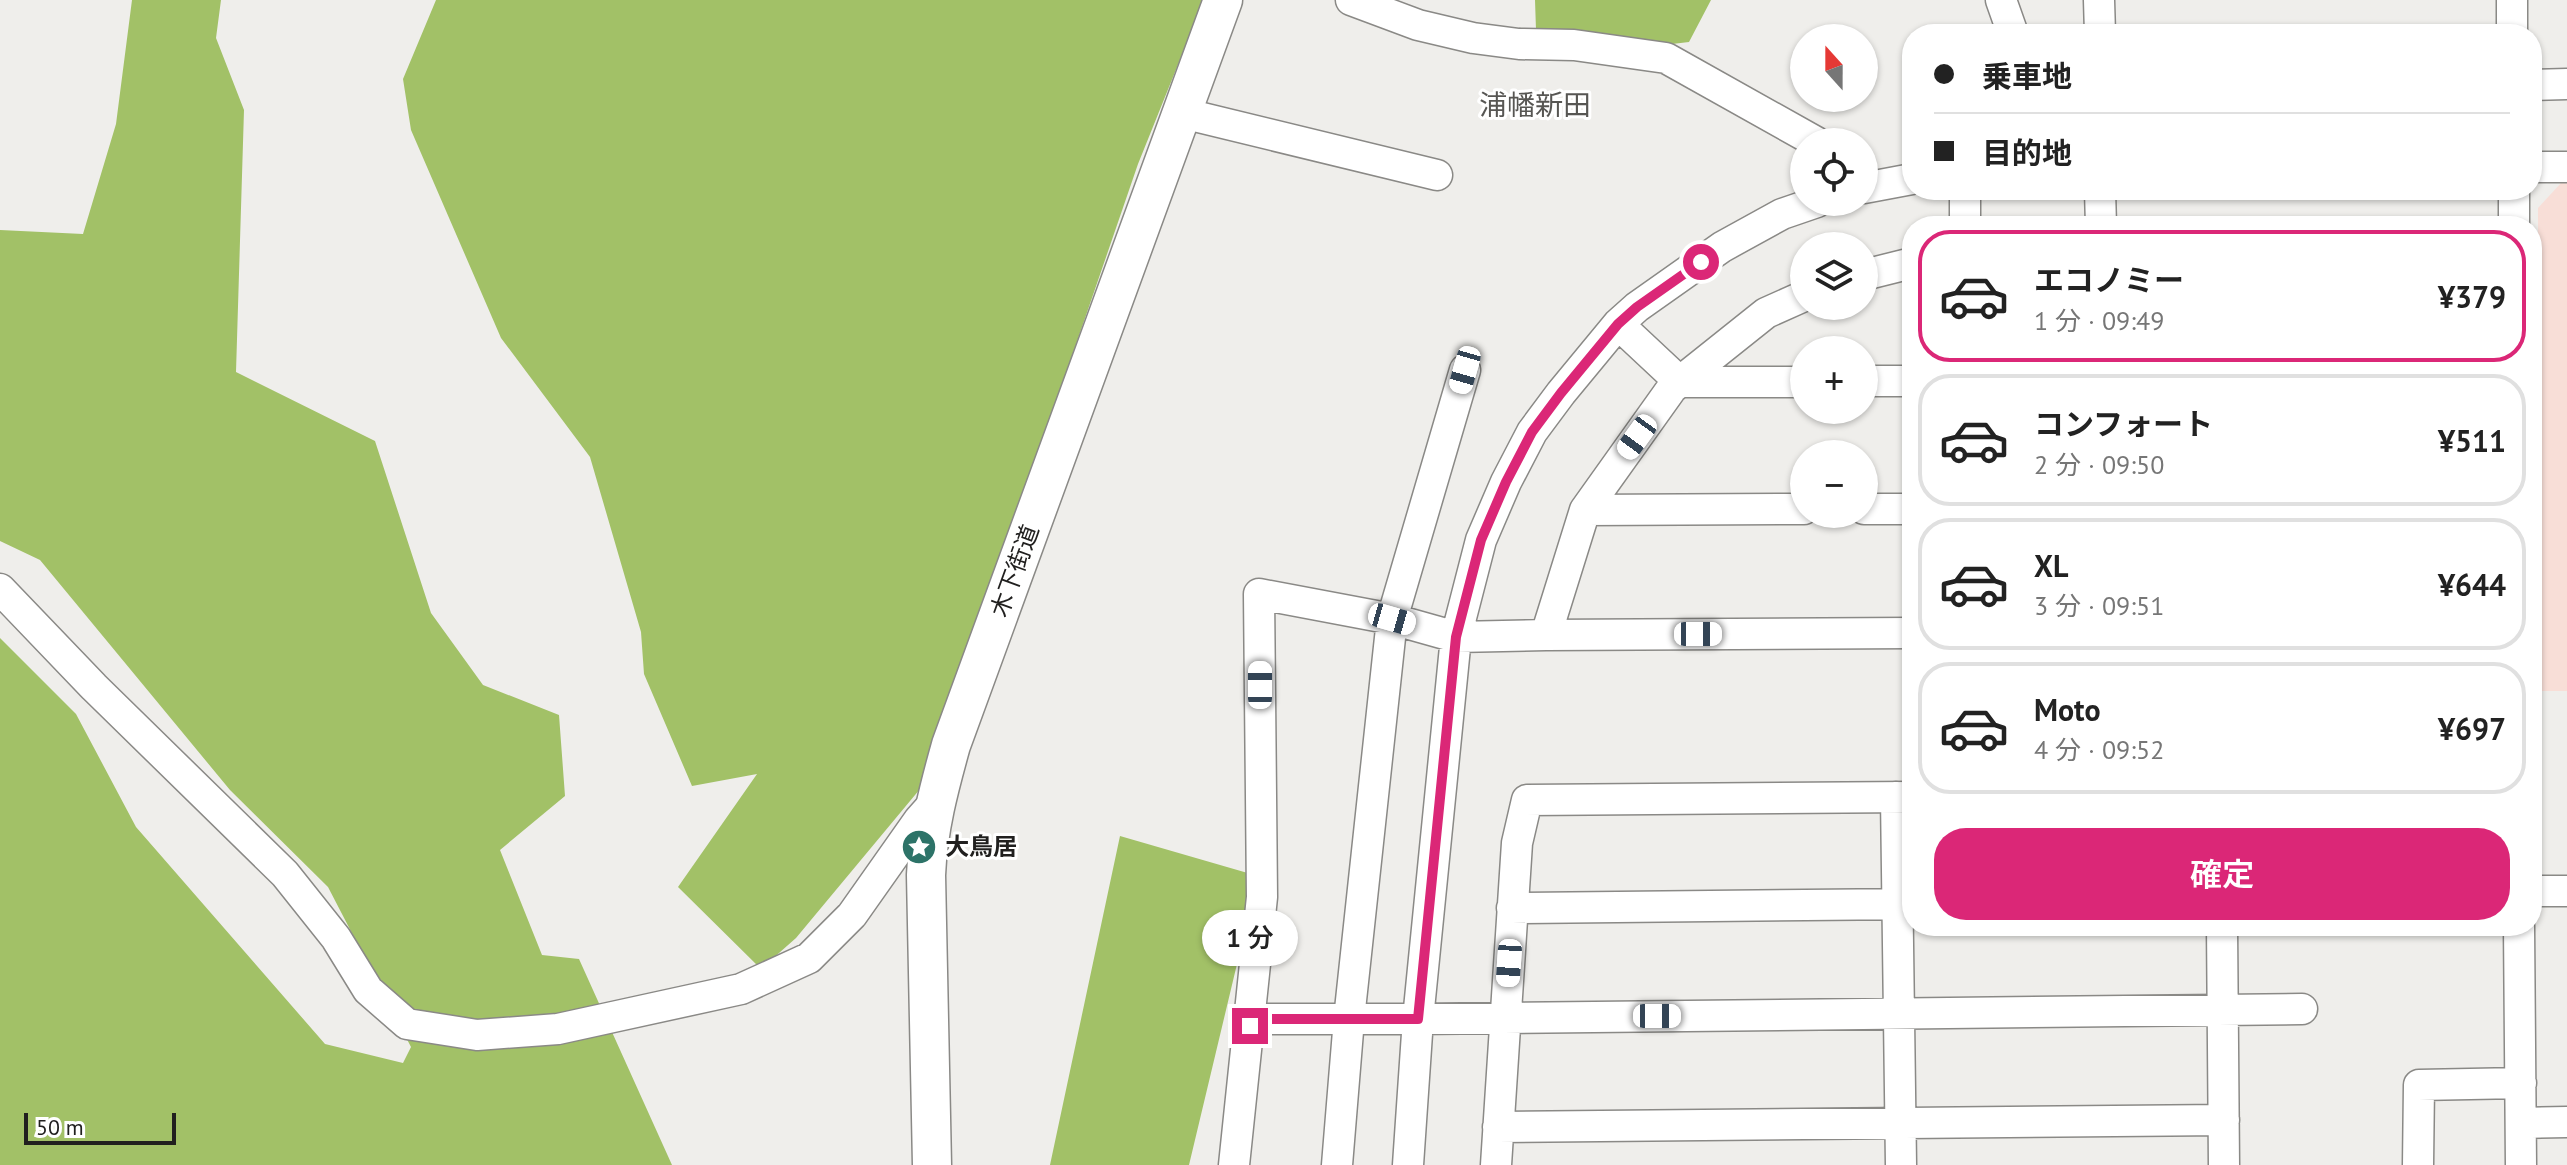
<!DOCTYPE html>
<html lang="ja">
<meta charset="utf-8">
<style>
:root{--surface:#fff;--page:#f6f6f6;--text:#222;--muted:#767676;--line:#e0e0e0;--accent:#db2777}
body{margin:0;font-family:"PT Sans","Noto Sans JP",sans-serif;background:var(--page);color:var(--text);height:100vh;display:flex;flex-direction:column;font-size:30px;white-space:nowrap}
*{box-sizing:border-box;margin:0}
p{font-size:26px;color:var(--muted)}
.icon{flex:none;width:44px;height:44px;fill:none;stroke:currentColor;stroke-width:2;stroke-linecap:round;stroke-linejoin:round}
.map{position:relative;flex:1;overflow:hidden}
.sheet{position:absolute;left:1902px;top:216px;width:640px;height:720px;display:flex;flex-direction:column;background:var(--surface);border-radius:32px;box-shadow:0 2px 6px #0004}
.sheet>*{flex:none}
.top-card{position:absolute;left:1902px;top:24px;width:640px;height:176px;border-radius:32px;box-shadow:0 2px 6px #0004;display:grid;align-content:center;height:176px;padding:0 32px;background:var(--surface)}
.needle{width:52px;rotate:339deg}
.buttons{position:absolute;left:1790px;top:24px;display:grid;gap:16px}
.buttons a{display:grid;place-items:center;width:88px;height:88px;border-radius:50%;background:var(--surface);box-shadow:0 2px 6px #0004;font-size:40px}
.scale{position:absolute;left:24px;bottom:20px;width:152px;box-sizing:border-box;padding-left:8px;border:4px solid #21201f;border-top:0;font-size:22px;line-height:28px;white-space:nowrap;color:#21201f;-webkit-text-stroke:6px #fff;paint-order:stroke}
.end{position:absolute;width:36px;height:36px;margin:-18px;border:10px solid #db2777;background:#fff;box-shadow:0 0 0 4px #fff}
.from{border-radius:50%}
.bubble{position:absolute;height:56px;border-radius:28px;background:var(--surface);box-shadow:0 2px 6px #0004;font-size:26px;font-weight:600;line-height:56px;text-align:center}
.car{position:absolute;width:24px;height:48px;margin:-24px -12px;border-radius:10px;box-shadow:0 0 6px 2px #0007;background:linear-gradient(#fff 24%,#345 0 40%,#fff 0 76%,#345 0 86%,#fff 0)}
.top-card b{display:flex;align-items:center;gap:28px;height:76px;font-size:30px}
.top-card b+b{border-top:2px solid var(--line)}
.top-card i{width:20px;height:20px;background:var(--text)}
ul{padding:14px 0 0;list-style:none}
li{display:flex;align-items:center;gap:24px;height:132px;margin:0 16px 12px;padding:0 16px;border:4px solid var(--line);border-radius:32px}
li div{flex:1}
li b{display:block;font-size:30px}
li em{font-style:normal;font-weight:600}
li.selected{border-color:var(--accent)}
li>.icon{width:72px;height:72px;stroke-width:1.5}
.primary-button{display:flex;gap:16px;margin-top:auto;padding:16px 32px}
.primary-button a{flex:1;height:92px;border-radius:32px;background:var(--accent);color:#fff;font-size:32px;font-weight:600;line-height:92px;text-align:center}
.map>svg:first-child{display:block}
</style>
<div class="map">
<svg width="2567" height="1165" viewBox="0 0 2567 1165">
<rect width="100%" height="100%" fill="#efeeeb"/>
<path fill="#f8ded7" d="M 2562,182 L 2567,182 L 2567,691 L 2539,691 L 2538,208 Z"/>
<path fill="#a2c167" d="M 132,0 L 221,0 L 216,38 L 244,110 L 236,372 L 375,441 L 431,613 L 483,685 L 559,715 L 565,796 L 500,850 L 542,955 L 579,959 L 672,1165 L 0,1165 L 0,638 L 76,714 L 136,827 L 325,1044 L 403,1063 L 411,1047 L 328,887 L 230,790 L 40,560 L 0,541 L 0,230 L 83,234 L 116,124 Z
M 436,0 L 1204,0 L 1138,164 L 961,679 L 920,789 L 796,938 L 761,969 L 678,887 L 757,774 L 692,786 L 644,674 L 641,632 L 590,457 L 501,338 L 411,130 L 403,79 Z
M 1535,0 L 1711,0 L 1689,42 L 1537,60 Z
M 1120,836 L 1258,876 L 1189,1165 L 1050,1165 Z"/>
<g fill="none" stroke-linecap="round" stroke-linejoin="round">
<g stroke="#8a8986" stroke-width="33">
<path id="minor" d="M 1351,0 L 1418,25 L 1473,38 L 1519,44 L 1574,45 L 1666,58 L 1816,142
M 2001,0 L 2013,34
M 2099,0 L 2100,34
M 2512,0 L 2512,34
M 2532,85 L 2567,84
M 1182,113 L 1437,175
M 2532,167 L 2567,167
M 1864,188 L 1912,179
M 1965,190 L 1965,226
M 2100,190 L 2101,226
M 2514,190 L 2514,226
M 1864,275 L 1912,263
M 1618,324 L 1680,382 L 1804,382
M 1864,381 L 1912,381
M 1864,509 L 1912,509
M 1585,510 L 1804,509
M 0,589 L 94,687 L 285,874 L 336,938 L 368,990 L 407,1024 L 477,1035 L 558,1029 L 741,989 L 809,958 L 852,915 L 919,820 L 935,802
M 1546,635 L 1585,510 L 1672,388 L 1766,313 L 1804,296
M 1896,797 L 1901,1165
M 2532,891 L 2567,891
M 1512,908 L 1912,904
M 2222,926 L 2224,1165
M 2519,926 L 2521,1165
M 1250,1019 L 1418,1019 L 2302,1009
M 2521,1123 L 2567,1122
M 1498,1127 L 2224,1120
M 1234,1165 L 1262,897 L 1259,594 L 1392,619 L 1456,637 L 1546,635 L 1912,633
M 1337,1165 L 1349,1019 L 1392,619 L 1465,370
M 1408,1165 L 1418,1019 L 1456,637 L 1481,540 L 1506,482 L 1532,432 L 1561,393 L 1618,324 L 1637,307 L 1722,247 L 1782,214 L 1817,202
M 1496,1165 L 1517,843 L 1527,800 L 1912,797
M 2418,1165 L 2419,1085 L 2521,1083"/>
</g>
<g stroke="#8a8986" stroke-width="41">
<path id="major" d="M 932,1165 L 926,875 C 928,829 939,788 951,745 L 1223,0"/>
</g>
<use href="#minor" stroke="#fff" stroke-width="30"/>
<use href="#major" stroke="#fff" stroke-width="38"/>
</g>
<g fill="none" stroke-linecap="round" stroke-linejoin="round">
<path stroke="#db2777" stroke-width="10" d="M 1250,1026 L 1250,1019 L 1418,1019 L 1456,637 L 1481,540 L 1506,482 L 1532,432 L 1561,393 L 1618,324 L 1637,307 L 1701,262"/>
</g>
<defs>
<g id="sight-disc" transform="scale(1.8)"><circle r="9.5" fill="#2d7368" stroke="#fff"/><path d="M0-6L1.8-2.2L6-1.7L2.9 1.2L3.7 5.4L0 3.3L-3.7 5.4L-2.9 1.2L-6-1.7L-1.8-2.2Z" fill="#fff"/></g>
</defs>
<g fill-rule="evenodd">
<use href="#sight-disc" x="919" y="847"/>
</g>
<g text-anchor="middle" stroke-width="6" stroke-linejoin="round" paint-order="stroke">
<g font-size="24" fill="#21201f" stroke="#fff">
<text transform="translate(1015 571) rotate(-70)" y="8">木下街道</text>
</g>
<g font-size="24" font-weight="bold" fill="#21201f" stroke="#fff" text-anchor="start">
<text x="945" y="855">大鳥居</text>
</g>
<g font-size="28" fill="#575653" stroke="#fff">
<text x="1535" y="115">浦幡新田</text>
</g>
</g>
</svg>
<div class="buttons">
<a><svg class="needle" viewBox="-14 -14 28 28"><path d="M0-13l5 13h-10z" fill="#e53935"/><path d="M0 13l5-13h-10z" fill="#767676"/></svg></a>
<a><svg class="icon" aria-label="locate" viewBox="0 0 24 24"><circle cx="12" cy="12" r="6"/><path d="M12 2v4M12 18v4M2 12h4M18 12h4"/></svg></a>
<a><svg class="icon" aria-label="layers" viewBox="0 0 24 24"><path d="M12 4l9 5-9 5-9-5zM3 14l9 5 9-5"/></svg></a>
<a>+</a>
<a>−</a>
</div>
<div class="scale">50 m</div>
<i class="end from" style="left:1701px;top:262px"></i>
<i class="end" style="left:1250px;top:1026px"></i>
<div class="bubble" style="left:1202px;top:910px;width:96px">1 分</div>
<i class="car" style="left:1465px;top:370px;rotate:196deg"></i>
<i class="car" style="left:1637px;top:437px;rotate:216deg"></i>
<i class="car" style="left:1392px;top:619px;rotate:106deg"></i>
<i class="car" style="left:1698px;top:634px;rotate:90deg"></i>
<i class="car" style="left:1260px;top:685px;rotate:0deg"></i>
<i class="car" style="left:1509px;top:963px;rotate:184deg"></i>
<i class="car" style="left:1657px;top:1016px;rotate:90deg"></i>
<div class="top-card">
<b><i class="from"></i>乗車地</b>
<b><i></i>目的地</b>
</div>
<section class="sheet">
<ul>
<li class="selected"><svg class="icon" aria-label="car" viewBox="0 0 24 24"><path d="M5 17H2v-5l4-1 3-4h7l3 4 3 1v5h-3M9 17h6M6 11h13"/><circle cx="7" cy="17" r="2"/><circle cx="17" cy="17" r="2"/></svg><div><b>エコノミー</b><p>1 分 · 09:49</p></div><em>¥379</em></li>
<li><svg class="icon" aria-label="car" viewBox="0 0 24 24"><path d="M5 17H2v-5l4-1 3-4h7l3 4 3 1v5h-3M9 17h6M6 11h13"/><circle cx="7" cy="17" r="2"/><circle cx="17" cy="17" r="2"/></svg><div><b>コンフォート</b><p>2 分 · 09:50</p></div><em>¥511</em></li>
<li><svg class="icon" aria-label="car" viewBox="0 0 24 24"><path d="M5 17H2v-5l4-1 3-4h7l3 4 3 1v5h-3M9 17h6M6 11h13"/><circle cx="7" cy="17" r="2"/><circle cx="17" cy="17" r="2"/></svg><div><b>XL</b><p>3 分 · 09:51</p></div><em>¥644</em></li>
<li><svg class="icon" aria-label="car" viewBox="0 0 24 24"><path d="M5 17H2v-5l4-1 3-4h7l3 4 3 1v5h-3M9 17h6M6 11h13"/><circle cx="7" cy="17" r="2"/><circle cx="17" cy="17" r="2"/></svg><div><b>Moto</b><p>4 分 · 09:52</p></div><em>¥697</em></li>
</ul>
<div class="primary-button"><a>確定</a></div>
</section>
</div>
